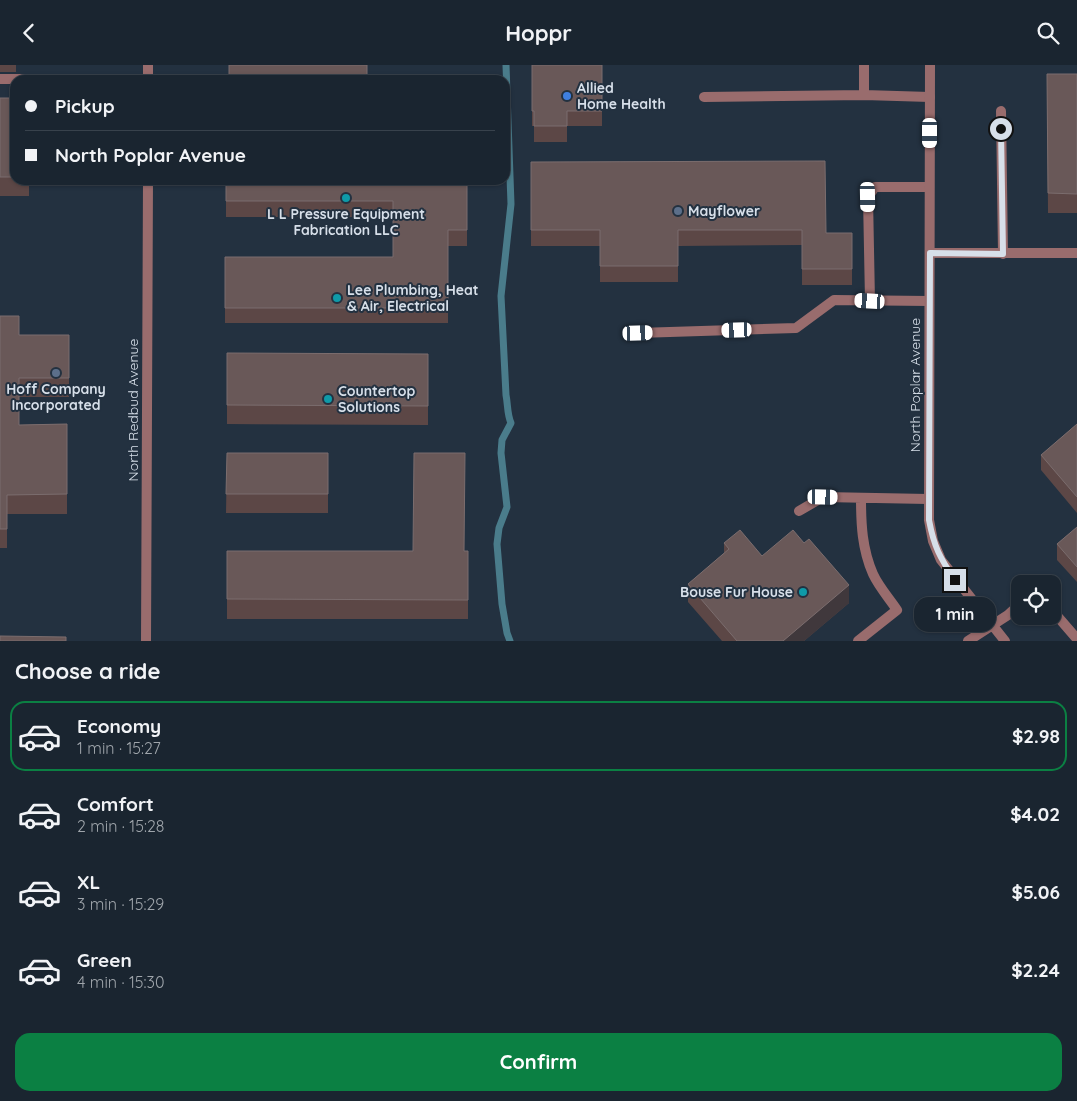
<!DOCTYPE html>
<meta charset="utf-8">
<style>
:root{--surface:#1a2530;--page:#232d38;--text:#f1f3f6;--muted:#9fa5ab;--line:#38424c;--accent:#0b8043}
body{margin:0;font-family:Quicksand,sans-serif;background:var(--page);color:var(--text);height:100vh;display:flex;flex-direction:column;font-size:19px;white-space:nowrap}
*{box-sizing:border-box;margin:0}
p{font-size:16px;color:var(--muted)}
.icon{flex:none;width:28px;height:28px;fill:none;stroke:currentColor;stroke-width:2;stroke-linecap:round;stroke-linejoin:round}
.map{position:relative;height:576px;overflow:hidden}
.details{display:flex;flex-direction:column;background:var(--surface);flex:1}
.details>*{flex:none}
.guide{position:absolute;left:10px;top:10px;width:500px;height:110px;border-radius:15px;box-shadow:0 1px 4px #0004,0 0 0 1px var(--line);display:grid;align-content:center;height:110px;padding:0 15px;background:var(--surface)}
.tools{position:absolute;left:1011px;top:510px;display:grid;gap:10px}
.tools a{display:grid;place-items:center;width:50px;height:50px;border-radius:10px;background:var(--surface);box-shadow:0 1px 4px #0004,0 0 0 1px var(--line);font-size:25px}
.end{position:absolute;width:22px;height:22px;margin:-11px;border:6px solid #d7dfe9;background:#111;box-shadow:0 0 0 2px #111}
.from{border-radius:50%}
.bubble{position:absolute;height:35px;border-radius:15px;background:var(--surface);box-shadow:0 1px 4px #0004,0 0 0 1px var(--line);font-size:16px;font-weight:800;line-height:35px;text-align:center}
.car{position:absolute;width:15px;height:30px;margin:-15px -8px;border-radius:6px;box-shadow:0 0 4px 1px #0007;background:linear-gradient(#fff 24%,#345 0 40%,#fff 0 76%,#345 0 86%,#fff 0)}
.guide b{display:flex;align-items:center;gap:18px;height:48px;font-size:19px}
.guide b+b{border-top:1px solid var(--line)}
.guide i{width:12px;height:12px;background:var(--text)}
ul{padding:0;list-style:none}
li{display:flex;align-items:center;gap:15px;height:70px;margin:0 10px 8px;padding:0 5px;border:2px solid transparent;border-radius:15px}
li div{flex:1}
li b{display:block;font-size:19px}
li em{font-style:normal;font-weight:800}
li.current{border-color:var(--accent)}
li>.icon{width:45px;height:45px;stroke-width:1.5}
h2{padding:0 15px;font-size:22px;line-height:60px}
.cta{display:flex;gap:10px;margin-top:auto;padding:10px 15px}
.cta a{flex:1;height:58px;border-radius:15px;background:var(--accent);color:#fff;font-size:20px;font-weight:800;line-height:58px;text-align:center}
header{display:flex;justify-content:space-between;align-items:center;height:65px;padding:0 15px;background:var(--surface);font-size:22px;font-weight:800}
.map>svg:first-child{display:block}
</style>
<header><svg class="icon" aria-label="back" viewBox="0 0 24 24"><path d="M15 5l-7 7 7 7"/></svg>Hoppr<svg class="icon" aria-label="search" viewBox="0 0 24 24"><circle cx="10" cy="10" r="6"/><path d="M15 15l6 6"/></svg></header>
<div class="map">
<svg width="1077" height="576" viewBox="0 0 1077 576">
<rect width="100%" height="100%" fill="#233140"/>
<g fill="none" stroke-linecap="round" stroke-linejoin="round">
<path stroke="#4a7c8b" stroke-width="7" d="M 506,0 L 511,139 L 501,231 L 506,330 C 508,340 507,349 511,358 L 502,375 L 501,388 L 507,442 L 499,463 L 497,479 L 502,539 L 507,568 L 510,576"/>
<path stroke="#996c6d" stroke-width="10" d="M 0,14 L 148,14
M 864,30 L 864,0
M 704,32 L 864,30 L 930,32
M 1001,46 L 1003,189
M 930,188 L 1077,188
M 870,236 L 868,132 L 875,122 L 929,122
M 638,268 L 796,263 L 834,235 L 929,236
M 799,446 L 823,432 L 928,434
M 1052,545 L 1077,574
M 991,561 L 1008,550 L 1020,539
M 858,576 L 897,545 C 889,533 879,522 873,509 C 862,484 861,459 861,433"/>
<path stroke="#996c6d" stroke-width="10" d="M 930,0 L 929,455 L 933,476 L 941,495 L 1005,576
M 148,15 L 148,0
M 146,576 L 148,115
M 968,576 L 991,561"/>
</g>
<path fill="#5c4746" d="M 0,0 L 16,0 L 16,7 L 0,7 Z
M 532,0 L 602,0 L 602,61 L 567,61 L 567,77 L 534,77 L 534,61 L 532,61 Z
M 1047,9 L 1077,9 L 1077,148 L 1048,148 Z
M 0,33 L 15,33 L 15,115 L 29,115 L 29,131 L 0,131 Z
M 531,97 L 826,168 L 852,168 L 852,220 L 802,220 L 802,180 L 678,181 L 678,217 L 600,217 L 600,181 L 531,181 Z
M 226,115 L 467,115 L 467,181 L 448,181 L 448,258 L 225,258 L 225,192 L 393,192 L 393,152 L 226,152 Z
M 0,251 L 19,270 L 69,270 L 69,332 L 19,332 L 19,360 L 67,359 L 67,449 L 7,449 L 7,483 L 0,483 Z
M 227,288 L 428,289 L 428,360 L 227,359 Z
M 1077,359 L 1077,448 L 1041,405 L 1041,390 Z
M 227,388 L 328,388 L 328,448 L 226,448 Z
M 1077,462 L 1077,517 L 1057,495 L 1057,479 Z
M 724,478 L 762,491 L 849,538 L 804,576 L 722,576 L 688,537 L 688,519 L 724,488 Z
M 227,486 L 468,486 L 468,554 L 227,554 Z"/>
<path fill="#40383c" d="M 849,520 L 849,538 L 804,576 L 783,576 Z"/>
<path fill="#695858" stroke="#7b6d6e" d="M 229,0 L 367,0 L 367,15 L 229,15 Z
M 532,0 L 602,0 L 602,46 L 567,46 L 567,61 L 534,61 L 534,46 L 532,46 Z
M 1047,9 L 1077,9 L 1077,129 L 1048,128 Z
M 0,33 L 15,33 L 15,112 L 0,112 Z
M 825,96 L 826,168 L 852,168 L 852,204 L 802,204 L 802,165 L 678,165 L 678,201 L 600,201 L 600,165 L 531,165 L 531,97 Z
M 226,115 L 467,115 L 467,165 L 448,165 L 448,243 L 225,243 L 225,192 L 393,192 L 393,136 L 226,136 Z
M 0,251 L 19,251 L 19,270 L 69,270 L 69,313 L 19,313 L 19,360 L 67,359 L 67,429 L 7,430 L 7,464 L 0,464 Z
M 227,288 L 428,289 L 428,341 L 227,340 Z
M 1077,359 L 1077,432 L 1041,390 Z
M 227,388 L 328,388 L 328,429 L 226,429 Z
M 414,388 L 465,388 L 464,486 L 468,486 L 468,535 L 227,534 L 227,486 L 413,486 Z
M 1077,462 L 1077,502 L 1057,479 Z
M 740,465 L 762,491 L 793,465 L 804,478 L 809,474 L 849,520 L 783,576 L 737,576 L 688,519 L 729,484 L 724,478 Z
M 0,571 L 66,572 L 66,576 L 0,576 Z"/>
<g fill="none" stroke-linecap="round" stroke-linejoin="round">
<path stroke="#d7dfe9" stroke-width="6" d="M 955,515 C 940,493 934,482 929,455 L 930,188 L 1003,189 L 1001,64"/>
</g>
<circle fill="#3f7fe0" stroke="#233140" stroke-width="2" cx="567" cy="31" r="5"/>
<g fill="#0f9aa8" stroke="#233140" stroke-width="2">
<circle cx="346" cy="133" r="5"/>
<circle cx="337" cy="233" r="5"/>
<circle cx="328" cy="334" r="5"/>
<circle cx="803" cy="527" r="5"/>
</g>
<g fill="#5c6f8a" stroke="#233140" stroke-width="2">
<circle cx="678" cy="146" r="5"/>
<circle cx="56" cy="308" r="5"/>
</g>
<g text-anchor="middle" stroke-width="4" stroke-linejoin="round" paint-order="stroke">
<g font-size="14" font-weight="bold" fill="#d7dfe9" stroke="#233140" text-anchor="start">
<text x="577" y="28">Allied<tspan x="577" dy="16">Home Health</tspan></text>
<text x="688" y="151">Mayflower</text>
<text x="346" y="154" text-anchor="middle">L L Pressure Equipment<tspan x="346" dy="16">Fabrication LLC</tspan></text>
<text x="347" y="230">Lee Plumbing, Heat<tspan x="347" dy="16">&amp; Air, Electrical</tspan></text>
<text x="56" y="329" text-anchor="middle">Hoff Company<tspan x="56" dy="16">Incorporated</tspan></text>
<text x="338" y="331">Countertop<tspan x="338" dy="16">Solutions</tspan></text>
<text x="793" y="532" text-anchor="end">Bouse Fur House</text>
</g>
<g font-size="14" fill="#d7dfe9" stroke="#233140">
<text transform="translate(915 320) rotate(-90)" y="5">North Poplar Avenue</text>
<text transform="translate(133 345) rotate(-90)" y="5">North Redbud Avenue</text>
</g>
</g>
</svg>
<div class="tools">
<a><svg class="icon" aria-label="locate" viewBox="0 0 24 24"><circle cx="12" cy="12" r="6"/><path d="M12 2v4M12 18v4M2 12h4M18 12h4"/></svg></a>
</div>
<i class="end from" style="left:1001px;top:64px"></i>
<i class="end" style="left:955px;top:515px"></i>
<div class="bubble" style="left:914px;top:532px;width:82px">1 min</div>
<i class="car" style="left:930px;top:68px;rotate:180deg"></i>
<i class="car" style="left:868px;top:132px;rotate:179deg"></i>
<i class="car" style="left:870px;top:236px;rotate:273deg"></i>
<i class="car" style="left:737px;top:265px;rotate:268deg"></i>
<i class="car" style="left:638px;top:268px;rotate:88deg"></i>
<i class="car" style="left:823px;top:432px;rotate:91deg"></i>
<div class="guide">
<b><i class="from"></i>Pickup</b>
<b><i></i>North Poplar Avenue</b>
</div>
</div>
<section class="details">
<h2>Choose a ride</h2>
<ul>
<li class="current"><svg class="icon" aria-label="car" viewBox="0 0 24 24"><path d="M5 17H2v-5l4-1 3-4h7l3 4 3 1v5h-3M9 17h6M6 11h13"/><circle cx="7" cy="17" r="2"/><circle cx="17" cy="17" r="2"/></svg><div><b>Economy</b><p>1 min · 15:27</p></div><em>$2.98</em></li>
<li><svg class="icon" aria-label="car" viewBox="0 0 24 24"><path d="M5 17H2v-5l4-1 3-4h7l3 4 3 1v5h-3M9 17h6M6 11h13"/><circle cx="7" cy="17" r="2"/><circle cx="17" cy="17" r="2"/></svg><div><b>Comfort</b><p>2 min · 15:28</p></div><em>$4.02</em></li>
<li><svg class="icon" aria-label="car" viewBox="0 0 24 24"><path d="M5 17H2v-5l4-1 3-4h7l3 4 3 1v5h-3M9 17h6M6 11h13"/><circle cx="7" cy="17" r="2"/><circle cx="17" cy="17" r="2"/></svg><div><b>XL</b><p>3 min · 15:29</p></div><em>$5.06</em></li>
<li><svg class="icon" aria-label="car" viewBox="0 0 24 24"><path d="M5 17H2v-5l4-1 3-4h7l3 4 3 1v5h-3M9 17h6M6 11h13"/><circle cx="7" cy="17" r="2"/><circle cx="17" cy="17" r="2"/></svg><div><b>Green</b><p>4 min · 15:30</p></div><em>$2.24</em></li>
</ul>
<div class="cta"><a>Confirm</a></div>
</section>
